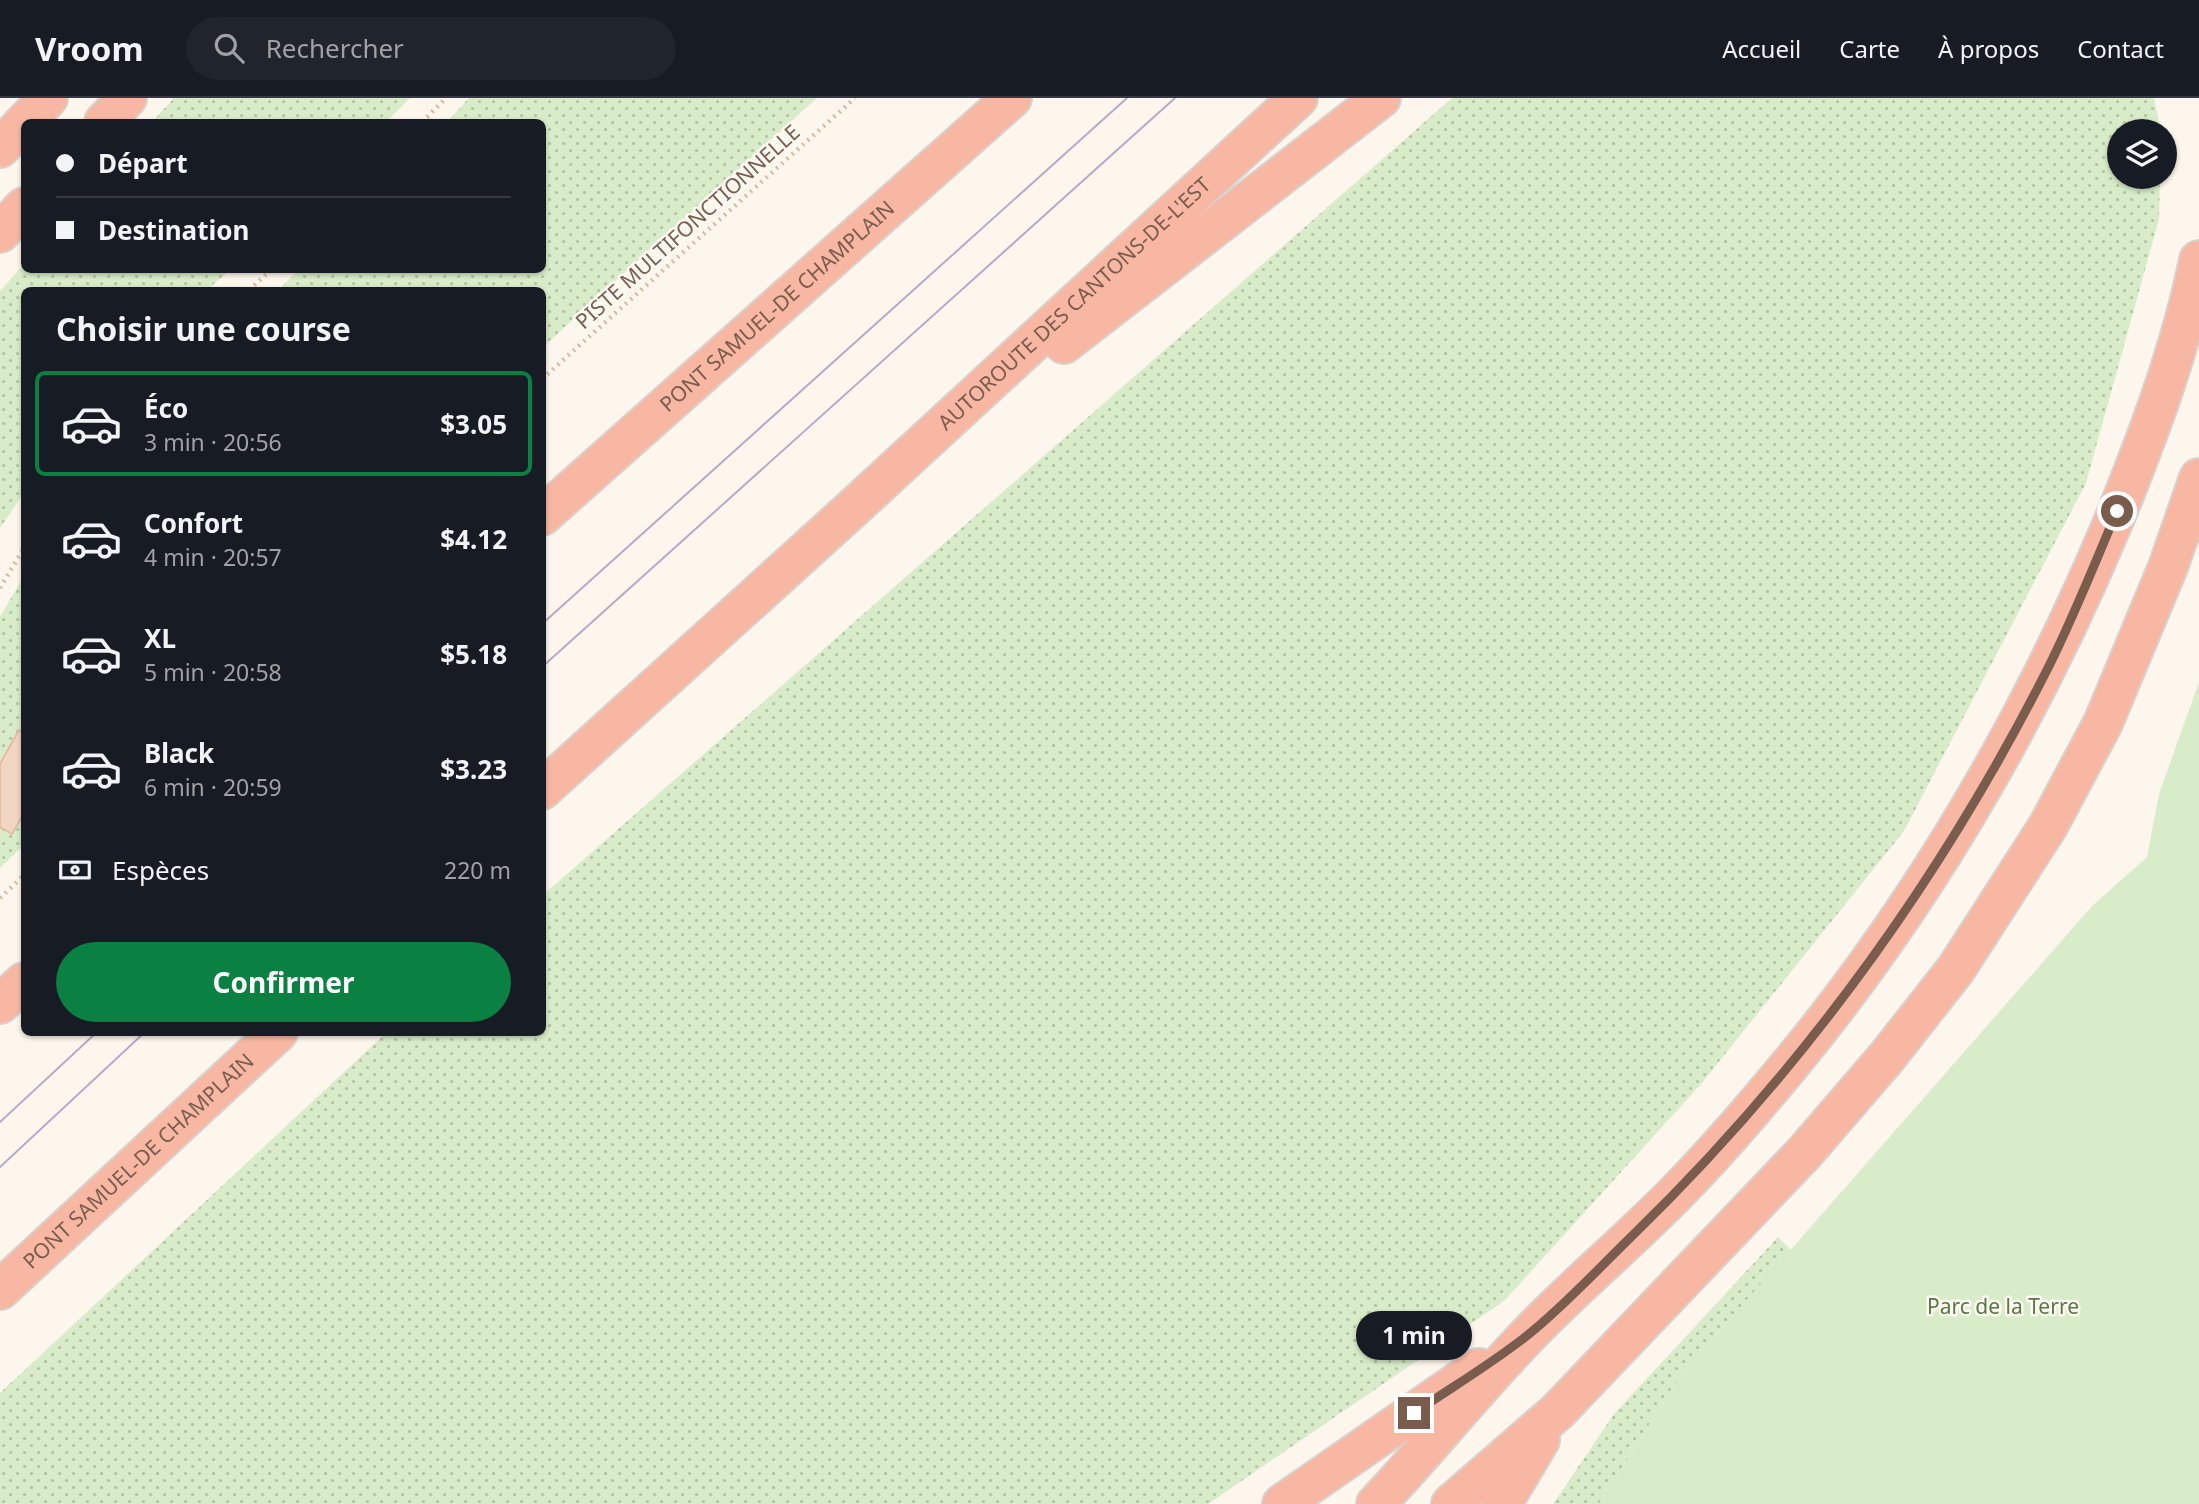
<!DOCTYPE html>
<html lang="fr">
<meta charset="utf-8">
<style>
:root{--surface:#171b24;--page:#20242c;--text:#f1f3f6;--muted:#9ea1a6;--line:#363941;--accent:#0b8043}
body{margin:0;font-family:"Noto Sans",sans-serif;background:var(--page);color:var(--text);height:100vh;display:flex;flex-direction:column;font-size:26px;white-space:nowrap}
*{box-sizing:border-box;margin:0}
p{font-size:23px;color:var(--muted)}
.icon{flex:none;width:38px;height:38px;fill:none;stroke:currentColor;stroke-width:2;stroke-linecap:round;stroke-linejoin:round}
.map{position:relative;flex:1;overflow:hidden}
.sheet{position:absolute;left:21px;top:189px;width:525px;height:749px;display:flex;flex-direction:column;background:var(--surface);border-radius:10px;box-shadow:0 2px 5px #0004}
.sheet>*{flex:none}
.banner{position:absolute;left:21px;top:21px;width:525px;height:154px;border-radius:10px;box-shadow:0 2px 5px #0004;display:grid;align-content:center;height:154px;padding:0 35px;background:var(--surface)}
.buttons{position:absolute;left:2107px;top:21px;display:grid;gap:14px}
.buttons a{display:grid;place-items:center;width:70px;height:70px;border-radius:50%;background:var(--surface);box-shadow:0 2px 5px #0004;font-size:35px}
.end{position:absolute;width:32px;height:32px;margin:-16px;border:9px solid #7a5c4d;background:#fff;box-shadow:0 0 0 4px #fff}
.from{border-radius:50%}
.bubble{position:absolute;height:49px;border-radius:24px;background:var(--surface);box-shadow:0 2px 5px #0004;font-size:23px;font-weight:700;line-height:49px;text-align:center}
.banner b{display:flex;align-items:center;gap:24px;height:66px;font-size:26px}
.banner b+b{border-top:2px solid var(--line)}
.banner i{width:18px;height:18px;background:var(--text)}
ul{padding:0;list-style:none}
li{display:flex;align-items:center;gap:21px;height:105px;margin:0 14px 10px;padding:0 21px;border:4px solid transparent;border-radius:10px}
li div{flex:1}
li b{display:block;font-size:26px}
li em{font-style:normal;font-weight:700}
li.on{border-color:var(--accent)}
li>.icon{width:63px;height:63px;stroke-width:1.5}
h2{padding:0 35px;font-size:32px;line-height:84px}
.pay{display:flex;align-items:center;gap:18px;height:77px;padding:0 35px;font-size:26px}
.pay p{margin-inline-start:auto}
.button{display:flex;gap:14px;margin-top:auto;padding:14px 35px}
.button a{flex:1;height:80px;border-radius:42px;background:var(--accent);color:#fff;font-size:28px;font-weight:700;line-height:80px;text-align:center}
header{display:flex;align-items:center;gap:42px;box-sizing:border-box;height:98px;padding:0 35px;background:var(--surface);border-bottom:2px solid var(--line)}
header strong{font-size:33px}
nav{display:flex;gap:38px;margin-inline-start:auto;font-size:24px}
.search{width:490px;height:63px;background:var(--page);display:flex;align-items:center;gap:18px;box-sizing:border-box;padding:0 24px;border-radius:38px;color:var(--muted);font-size:26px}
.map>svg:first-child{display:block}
</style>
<header>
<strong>Vroom</strong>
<div class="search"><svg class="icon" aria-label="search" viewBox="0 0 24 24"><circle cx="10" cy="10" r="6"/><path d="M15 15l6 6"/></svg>Rechercher</div>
<nav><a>Accueil</a><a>Carte</a><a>À propos</a><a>Contact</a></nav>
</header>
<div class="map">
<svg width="2199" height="1406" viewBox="0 0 2199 1406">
<defs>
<pattern id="grass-dots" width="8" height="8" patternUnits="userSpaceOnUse" patternTransform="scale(1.75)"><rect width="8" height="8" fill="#d8ecc9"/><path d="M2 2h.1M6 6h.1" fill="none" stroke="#b4c2a5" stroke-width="1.8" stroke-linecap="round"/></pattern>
</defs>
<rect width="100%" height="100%" fill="#fdf6ec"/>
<path fill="url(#grass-dots)" d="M 174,0 L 410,0 L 386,24 L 152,24 Z
M 469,0 L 817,0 L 543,249 L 542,192 L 278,192 L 299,172 L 542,172 L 542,24 L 447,24 Z
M 1452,0 L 2154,0 L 2161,33 L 2119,33 L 2119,79 L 2160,79 L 2159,121 L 2086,385 L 1904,733 L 1701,986 L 1504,1203 L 1208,1406 L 0,1406 L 0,1295 L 386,935 L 542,934 L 543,797 Z
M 24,166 L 24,172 L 230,172 L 207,192 L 24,192 L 24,395 L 0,430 L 0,193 Z
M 24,478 L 24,747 L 0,770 L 0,519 Z
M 1778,1139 L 1791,1152 L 1680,1278 L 1599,1406 L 1553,1406 L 1614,1316 Z"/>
<path fill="#d8ecc9" d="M 2199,584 L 2199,1406 L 1599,1406 L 1680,1278 L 2092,808 L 2147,759 L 2159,696 Z"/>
<path fill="#f3d5c3" stroke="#e6bba3" stroke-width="2" d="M 19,632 L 24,635 L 24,715 L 12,736 L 0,729 L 0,666 Z"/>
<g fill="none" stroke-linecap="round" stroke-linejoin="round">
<g stroke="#dad1cd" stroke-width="42">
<g id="highway">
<path d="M 25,24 L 48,0"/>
<path d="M 104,24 L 127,0"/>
<path d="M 0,50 L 24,25"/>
<path d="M 0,135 L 24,109"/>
<path d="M 1064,246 L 1381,0"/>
<path id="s1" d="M 542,418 L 1012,0"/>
<path id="s2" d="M 542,692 L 852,411 L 1298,0"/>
<path d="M 0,906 L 24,884"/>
<path id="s3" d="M 0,1192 L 278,934"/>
<path d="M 1282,1406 L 1478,1270"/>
<path d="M 1376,1406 C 1428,1351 1476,1291 1529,1236 C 1578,1185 1633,1140 1682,1089 C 1719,1051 1754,1010 1788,969 C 1924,805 2032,618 2114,422 C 2148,338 2181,251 2199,162"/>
<path d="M 1451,1406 L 1558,1313 L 1805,1054 L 1886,960 L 1956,871 L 2048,728 L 2103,625 L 2168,469 L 2199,380"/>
<path d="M 1502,1406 L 1540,1342"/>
</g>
</g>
<path stroke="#d9b8a5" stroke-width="4.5" stroke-dasharray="2 5" stroke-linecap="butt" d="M 422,24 L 446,0
M 249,192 L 271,172
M 542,281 L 855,0
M 0,490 L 24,450
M 0,800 L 24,777"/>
<use href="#highway" stroke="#f7b7a3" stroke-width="38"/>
<path stroke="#b9a8c9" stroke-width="2" d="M 542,526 L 1127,0
M 542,569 L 1175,0
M 0,1024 L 97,934
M 0,1069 L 145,934"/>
</g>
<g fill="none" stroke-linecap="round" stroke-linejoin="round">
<path stroke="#7a5c4d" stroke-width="9" d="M 1414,1315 C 1452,1289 1493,1265 1529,1236 C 1565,1207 1598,1171 1631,1139 C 1801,974 1942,780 2049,568 C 2074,518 2095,465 2117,413"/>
</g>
<g text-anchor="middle" stroke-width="5" stroke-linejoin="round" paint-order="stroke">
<g font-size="21" fill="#7a5c4d" stroke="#fffaf3">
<text transform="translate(688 129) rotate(-42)" y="7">PISTE MULTIFONCTIONNELLE</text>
<text dy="7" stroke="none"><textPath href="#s2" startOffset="721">AUTOROUTE DES CANTONS-DE-L'EST</textPath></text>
<text dy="7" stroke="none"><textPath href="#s1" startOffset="315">PONT SAMUEL-DE CHAMPLAIN</textPath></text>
<text dy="7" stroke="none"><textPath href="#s3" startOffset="189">PONT SAMUEL-DE CHAMPLAIN</textPath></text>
</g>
<g font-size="21" fill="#537a41" stroke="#fffaf3">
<text x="2003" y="1216">Parc de la Terre</text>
</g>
</g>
</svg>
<div class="buttons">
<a><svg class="icon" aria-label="layers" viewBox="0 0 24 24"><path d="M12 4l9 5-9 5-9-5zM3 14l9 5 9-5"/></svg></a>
</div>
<i class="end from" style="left:2117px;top:413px"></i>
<i class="end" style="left:1414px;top:1315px"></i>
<div class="bubble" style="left:1356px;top:1213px;width:116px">1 min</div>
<div class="banner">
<b><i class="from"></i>Départ</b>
<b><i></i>Destination</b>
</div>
<section class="sheet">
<h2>Choisir une course</h2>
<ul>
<li class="on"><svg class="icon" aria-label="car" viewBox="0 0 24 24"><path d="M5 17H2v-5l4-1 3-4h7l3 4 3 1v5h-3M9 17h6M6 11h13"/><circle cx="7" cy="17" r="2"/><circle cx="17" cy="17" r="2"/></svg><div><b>Éco</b><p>3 min · 20:56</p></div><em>$3.05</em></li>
<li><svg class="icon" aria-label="car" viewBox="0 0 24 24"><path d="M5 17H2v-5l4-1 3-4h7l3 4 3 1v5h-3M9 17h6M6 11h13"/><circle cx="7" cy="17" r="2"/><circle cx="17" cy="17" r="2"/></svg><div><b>Confort</b><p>4 min · 20:57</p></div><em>$4.12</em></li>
<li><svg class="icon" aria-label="car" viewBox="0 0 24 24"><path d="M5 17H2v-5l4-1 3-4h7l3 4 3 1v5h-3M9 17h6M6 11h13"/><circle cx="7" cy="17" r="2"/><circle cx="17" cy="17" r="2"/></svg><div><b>XL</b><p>5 min · 20:58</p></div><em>$5.18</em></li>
<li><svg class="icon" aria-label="car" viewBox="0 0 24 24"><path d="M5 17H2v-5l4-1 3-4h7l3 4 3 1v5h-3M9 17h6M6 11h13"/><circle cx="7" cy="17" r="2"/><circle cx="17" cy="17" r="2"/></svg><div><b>Black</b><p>6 min · 20:59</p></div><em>$3.23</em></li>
</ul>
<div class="pay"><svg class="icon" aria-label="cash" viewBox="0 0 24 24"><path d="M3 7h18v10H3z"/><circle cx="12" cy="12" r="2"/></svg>Espèces<p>220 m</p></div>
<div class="button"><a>Confirmer</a></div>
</section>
</div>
